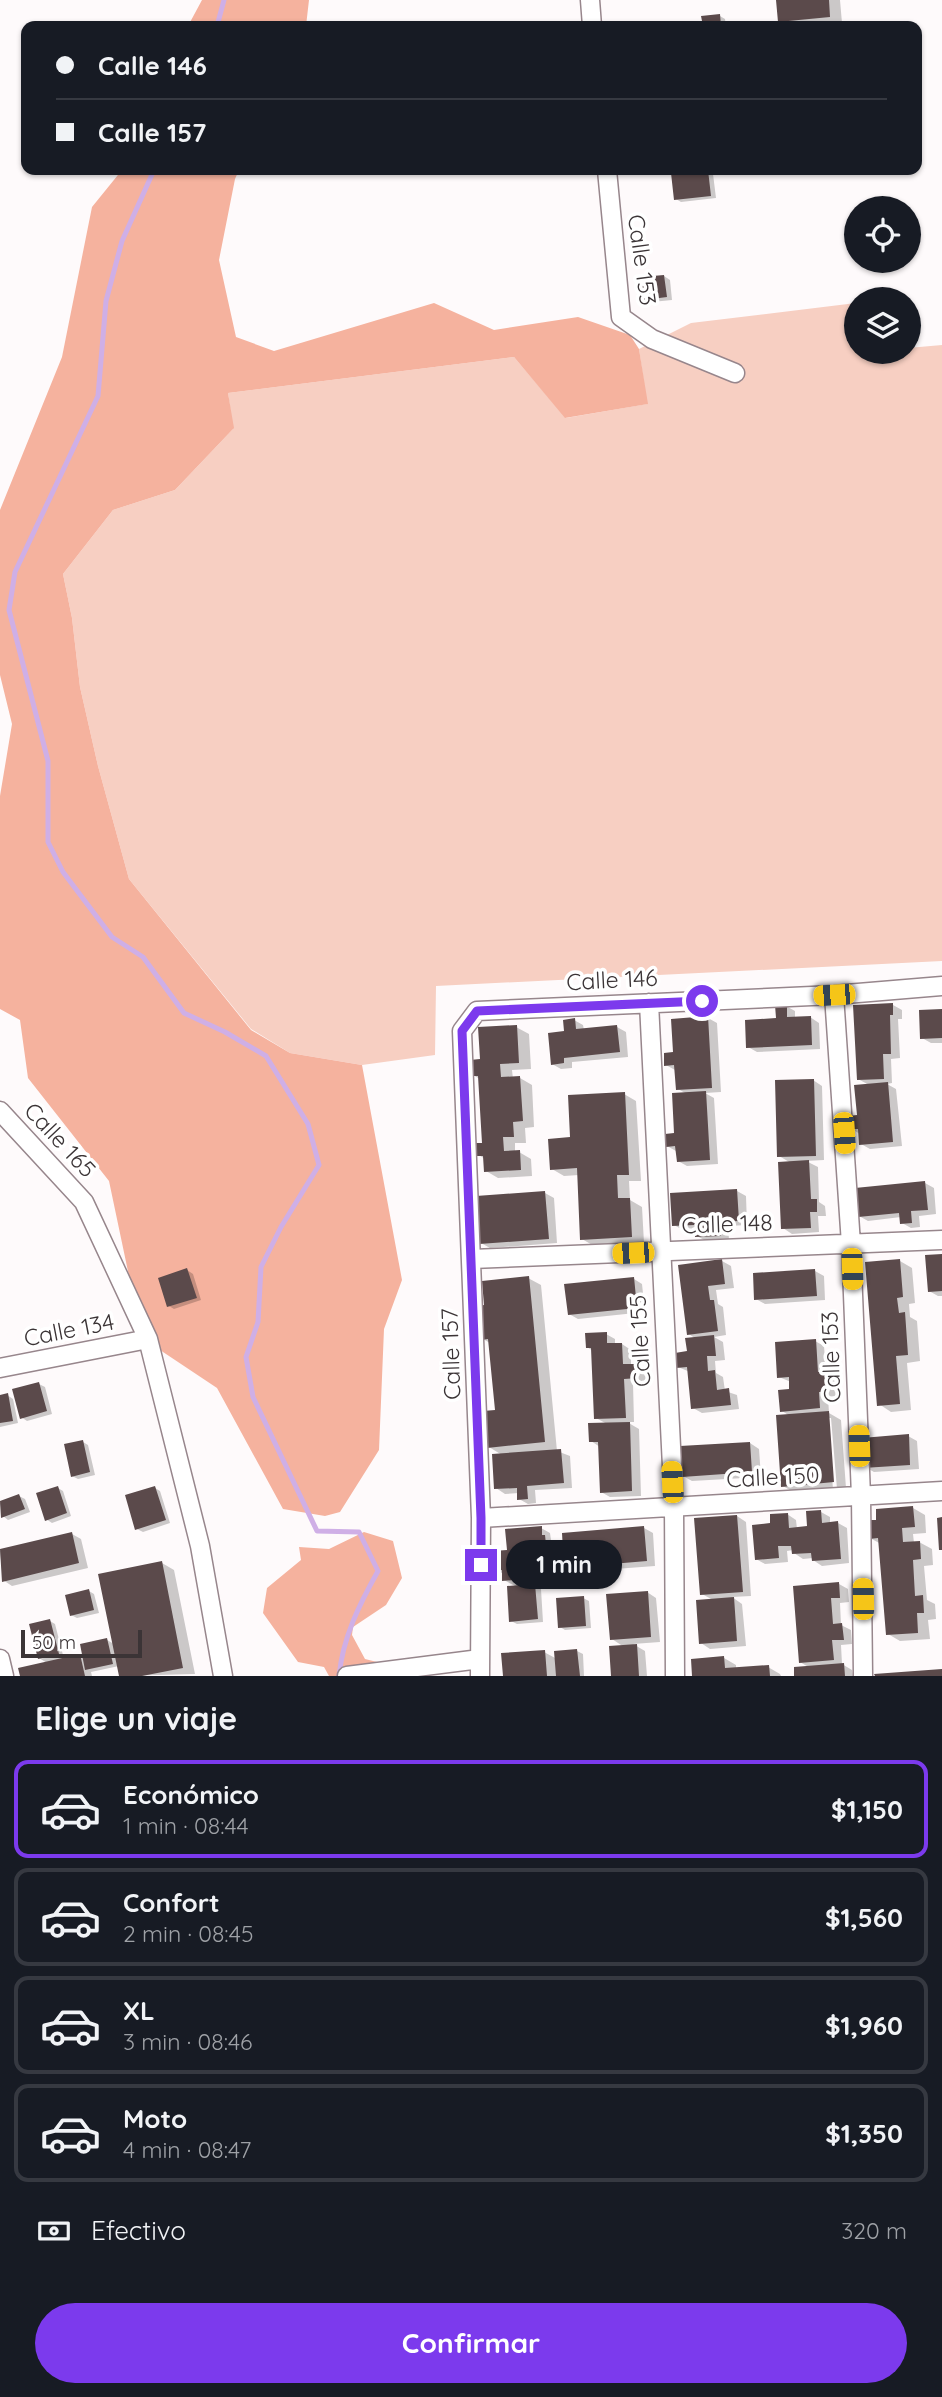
<!DOCTYPE html>
<html lang="es">
<meta charset="utf-8">
<style>
:root{--surface:#171b24;--page:#20242c;--text:#f1f3f6;--muted:#9ea1a6;--line:#363941;--accent:#7c3aed}
body{margin:0;font-family:Quicksand,sans-serif;background:var(--page);color:var(--text);height:100vh;display:flex;flex-direction:column;font-size:26px;white-space:nowrap}
*{box-sizing:border-box;margin:0}
p{font-size:23px;color:var(--muted)}
.icon{flex:none;width:38px;height:38px;fill:none;stroke:currentColor;stroke-width:2;stroke-linecap:round;stroke-linejoin:round}
.map{position:relative;height:1676px;overflow:hidden}
.panel{display:flex;flex-direction:column;background:var(--surface);flex:1}
.panel>*{flex:none}
.top-card{position:absolute;left:21px;top:21px;width:901px;height:154px;border-radius:14px;box-shadow:0 2px 5px #0004;display:grid;align-content:center;height:154px;padding:0 35px;background:var(--surface)}
.tools{position:absolute;left:844px;top:196px;display:grid;gap:14px}
.tools a{display:grid;place-items:center;width:77px;height:77px;border-radius:50%;background:var(--surface);box-shadow:0 2px 5px #0004;font-size:35px}
.scale{position:absolute;left:21px;bottom:18px;width:121px;box-sizing:border-box;padding-left:7px;border:4px solid #3b3436;border-top:0;font-size:19px;line-height:24px;white-space:nowrap;color:#3b3436;-webkit-text-stroke:5px #fff;paint-order:stroke}
.end{position:absolute;width:32px;height:32px;margin:-16px;border:9px solid #7c3aed;background:#fff;box-shadow:0 0 0 4px #fff}
.from{border-radius:50%}
.bubble{position:absolute;height:49px;border-radius:24px;background:var(--surface);box-shadow:0 2px 5px #0004;font-size:23px;font-weight:800;line-height:49px;text-align:center}
.car{position:absolute;width:21px;height:42px;margin:-21px -10px;border-radius:9px;box-shadow:0 0 5px 2px #0007;background:linear-gradient(#f5c518 24%,#345 0 40%,#f5c518 0 76%,#345 0 86%,#f5c518 0)}
.top-card b{display:flex;align-items:center;gap:24px;height:66px;font-size:26px}
.top-card b+b{border-top:2px solid var(--line)}
.top-card i{width:18px;height:18px;background:var(--text)}
ul{padding:0;list-style:none}
li{display:flex;align-items:center;gap:21px;height:98px;margin:0 14px 10px;padding:0 21px;border:4px solid var(--line);border-radius:14px}
li div{flex:1}
li b{display:block;font-size:26px}
li em{font-style:normal;font-weight:800}
li.selected{border-color:var(--accent)}
li>.icon{width:63px;height:63px;stroke-width:1.5}
h2{padding:0 35px;font-size:32px;line-height:84px}
.pay{display:flex;align-items:center;gap:18px;height:77px;padding:0 35px;font-size:26px}
.pay p{margin-inline-start:auto}
.cta{display:flex;gap:14px;margin-top:auto;padding:14px 35px}
.cta a{flex:1;height:80px;border-radius:42px;background:var(--accent);color:#fff;font-size:28px;font-weight:800;line-height:80px;text-align:center}
.map>svg:first-child{display:block}
</style>
<div class="map">
<svg width="942" height="1676" viewBox="0 0 942 1676">
<rect width="100%" height="100%" fill="#fefafb"/>
<path fill="#f7cfc2" d="M 856,303 L 856,352 L 908,352 L 908,348 L 942,345 L 942,961 L 436,986 L 435,1055 L 362,1065 L 290,1053 L 251,1029 L 129,879 L 98,766 L 80,687 L 72,618 L 63,574 L 113,510 L 175,490 L 233,429 L 228,393 L 514,357 L 566,418 L 647,404 L 639,349 L 691,323 Z"/>
<path fill="#f5b29e" d="M 202,0 L 309,0 L 306,26 L 188,26 Z
M 122,170 L 239,170 L 235,179 L 219,260 L 236,337 L 274,351 L 434,303 L 494,330 L 578,317 L 630,335 L 639,349 L 648,404 L 565,418 L 514,357 L 228,393 L 234,428 L 175,490 L 113,510 L 63,574 L 72,618 L 80,687 L 98,766 L 129,879 L 251,1030 L 290,1053 L 362,1065 L 402,1280 L 384,1329 L 379,1450 L 340,1512 L 325,1516 L 283,1509 L 217,1388 L 142,1338 L 109,1181 L 28,1078 L 20,1020 L 0,1009 L 0,796 L 12,724 L 0,675 L 0,510 L 62,357 L 92,207 Z
M 364,1532 L 393,1541 L 402,1578 L 386,1605 L 353,1627 L 352,1635 L 365,1659 L 397,1667 L 404,1676 L 329,1676 L 324,1667 L 298,1662 L 263,1613 L 267,1588 L 301,1560 L 299,1547 L 329,1549 Z"/>
<path fill="#0003" d="M 777,0 L 840,0 L 842,23 L 789,26 L 779,21 Z
M 720,16 L 725,19 L 726,26 L 704,26 L 703,18 Z
M 708,171 L 713,174 L 716,198 L 681,202 L 676,199 Z
M 664,276 L 670,280 L 672,300 L 652,302 L 646,299 Z
M 893,1005 L 902,1010 L 902,1019 L 898,1019 L 900,1058 L 891,1059 L 892,1083 L 887,1084 L 896,1089 L 902,1146 L 870,1149 L 861,1144 L 860,1134 L 850,1128 L 859,1117 L 869,1085 L 858,1079 Z
M 786,1006 L 795,1011 L 795,1018 L 810,1017 L 819,1023 L 820,1049 L 757,1052 L 748,1047 L 777,1020 Z
M 942,1011 L 942,1043 L 931,1043 L 922,1038 Z
M 708,1018 L 717,1023 L 721,1092 L 705,1093 L 714,1098 L 718,1164 L 687,1166 L 678,1161 L 676,1151 L 667,1146 L 676,1135 L 687,1094 L 678,1089 L 675,1070 L 666,1065 Z
M 574,1020 L 583,1025 L 584,1030 L 617,1027 L 626,1032 L 628,1057 L 572,1062 L 572,1068 L 561,1069 L 552,1064 L 566,1033 Z
M 516,1027 L 529,1034 L 531,1069 L 512,1070 L 513,1079 L 520,1078 L 532,1085 L 534,1127 L 525,1128 L 526,1143 L 515,1143 L 515,1152 L 519,1152 L 531,1159 L 532,1176 L 498,1178 L 486,1171 L 485,1159 L 479,1155 L 484,1144 L 480,1079 L 473,1075 L 482,1061 Z
M 813,1080 L 822,1086 L 824,1160 L 806,1161 L 818,1167 L 819,1202 L 825,1206 L 826,1216 L 818,1216 L 819,1232 L 792,1234 L 783,1228 L 791,1163 L 779,1156 Z
M 624,1094 L 636,1101 L 641,1181 L 629,1181 L 630,1200 L 642,1207 L 644,1243 L 594,1246 L 582,1239 L 579,1175 L 564,1176 L 552,1169 L 572,1139 Z
M 925,1183 L 934,1188 L 936,1214 L 919,1216 L 920,1227 L 911,1228 L 902,1223 L 901,1217 L 868,1221 L 859,1216 Z
M 737,1191 L 746,1196 L 747,1225 L 728,1226 L 729,1240 L 706,1241 L 697,1236 L 696,1230 L 683,1230 L 674,1225 Z
M 545,1193 L 554,1198 L 557,1243 L 490,1248 L 481,1243 Z
M 942,1256 L 942,1296 L 938,1296 L 929,1291 Z
M 722,1261 L 731,1266 L 734,1288 L 716,1290 L 718,1304 L 723,1307 L 726,1335 L 714,1337 L 723,1342 L 725,1360 L 715,1361 L 716,1373 L 723,1377 L 725,1391 L 737,1395 L 739,1409 L 702,1413 L 693,1408 L 690,1372 L 678,1367 L 696,1339 L 689,1334 L 680,1266 Z
M 900,1261 L 912,1268 L 915,1303 L 909,1304 L 910,1317 L 917,1321 L 920,1361 L 907,1363 L 911,1410 L 891,1412 L 879,1404 Z
M 187,1270 L 193,1274 L 201,1300 L 174,1309 L 169,1306 Z
M 815,1271 L 824,1276 L 825,1300 L 765,1304 L 756,1299 Z
M 528,1278 L 541,1285 L 557,1451 L 570,1456 L 572,1488 L 535,1490 L 536,1503 L 528,1504 L 519,1499 L 519,1493 L 505,1494 L 496,1488 L 502,1455 L 489,1447 L 497,1412 L 490,1343 L 483,1339 L 486,1307 Z
M 634,1279 L 642,1284 L 645,1312 L 578,1319 L 569,1314 Z
M 606,1334 L 615,1339 L 615,1345 L 622,1344 L 631,1350 L 631,1366 L 637,1365 L 646,1370 L 646,1383 L 633,1383 L 634,1422 L 627,1422 L 639,1429 L 641,1496 L 610,1497 L 601,1492 L 600,1447 L 591,1441 L 607,1424 L 596,1418 L 593,1351 L 587,1347 Z
M 815,1341 L 824,1346 L 826,1373 L 834,1378 L 836,1396 L 828,1397 L 829,1413 L 841,1420 L 846,1488 L 837,1489 L 831,1418 L 828,1418 L 833,1490 L 795,1493 L 783,1486 L 790,1416 L 782,1411 L 791,1391 L 791,1382 L 779,1377 Z
M 39,1384 L 45,1387 L 52,1414 L 27,1421 L 21,1417 Z
M 7,1395 L 13,1399 L 18,1423 L 0,1427 L 0,1397 Z
M 908,1436 L 917,1441 L 919,1469 L 874,1472 L 865,1467 Z
M 83,1442 L 88,1445 L 95,1475 L 78,1479 L 72,1476 Z
M 750,1443 L 759,1449 L 761,1477 L 692,1481 L 683,1476 Z
M 58,1488 L 63,1491 L 71,1516 L 52,1523 L 46,1519 Z
M 155,1488 L 160,1491 L 170,1523 L 143,1532 L 137,1529 Z
M 19,1496 L 25,1499 L 30,1512 L 8,1520 L 3,1516 L 0,1503 Z
M 913,1508 L 925,1515 L 926,1533 L 913,1534 L 914,1543 L 919,1542 L 932,1549 L 933,1565 L 924,1566 L 927,1600 L 935,1604 L 936,1619 L 928,1620 L 930,1639 L 900,1641 L 888,1634 L 881,1544 L 870,1538 L 878,1522 Z
M 821,1512 L 830,1517 L 830,1524 L 838,1523 L 847,1528 L 849,1563 L 822,1566 L 813,1560 L 813,1558 L 803,1559 L 794,1553 L 793,1550 L 787,1551 L 788,1562 L 765,1564 L 756,1559 L 772,1525 L 787,1514 L 796,1520 L 797,1529 L 809,1528 Z
M 737,1516 L 746,1522 L 751,1596 L 732,1597 L 742,1604 L 746,1646 L 710,1649 L 701,1643 L 713,1600 L 702,1594 Z
M 541,1528 L 550,1533 L 551,1540 L 554,1542 L 555,1558 L 545,1559 L 547,1582 L 532,1584 L 541,1589 L 543,1622 L 517,1624 L 511,1621 L 517,1587 L 504,1580 L 504,1574 L 496,1570 L 509,1552 Z
M 644,1528 L 653,1533 L 655,1566 L 575,1572 L 566,1567 Z
M 72,1534 L 81,1539 L 88,1568 L 12,1586 L 3,1580 L 0,1551 Z
M 162,1563 L 174,1570 L 195,1674 L 121,1676 L 119,1666 L 91,1672 L 92,1676 L 22,1676 L 20,1669 L 47,1663 L 39,1658 L 50,1621 L 55,1624 L 64,1659 L 79,1656 L 85,1659 L 107,1640 L 114,1644 Z
M 839,1584 L 848,1589 L 849,1602 L 840,1603 L 841,1625 L 851,1630 L 852,1644 L 841,1645 L 842,1664 L 852,1670 L 853,1676 L 796,1676 L 795,1669 L 810,1668 L 800,1662 L 794,1588 Z
M 89,1591 L 94,1594 L 99,1613 L 77,1618 L 71,1615 Z
M 647,1592 L 656,1598 L 660,1642 L 633,1644 L 645,1651 L 647,1676 L 613,1676 L 611,1648 L 624,1647 L 612,1639 Z
M 583,1598 L 589,1601 L 591,1628 L 565,1630 L 560,1627 Z
M 577,1651 L 583,1654 L 584,1676 L 504,1676 L 503,1655 L 544,1652 L 557,1659 Z
M 724,1658 L 736,1665 L 736,1669 L 768,1667 L 780,1674 L 781,1676 L 694,1676 L 692,1661 Z"/>
<g fill="none" stroke-linecap="round" stroke-linejoin="round">
<path stroke="#cfafe6" stroke-width="5" d="M 217,26 L 224,0
M 154,170 L 122,241 L 106,301 L 98,396 L 15,572 L 9,610 L 48,761 L 48,842 L 63,872 L 112,937 L 143,957 L 184,1013 L 225,1032 L 266,1056 L 308,1124 L 319,1165 L 281,1227 L 261,1267 L 258,1322 L 246,1357 L 253,1397 L 317,1531 L 359,1532 L 378,1571 C 359,1605 343,1637 339,1676"/>
</g>
<path fill="#5b4a4b" d="M 776,0 L 829,0 L 830,17 L 778,22 Z
M 720,14 L 721,26 L 703,26 L 701,16 Z
M 708,170 L 711,196 L 674,200 L 671,173 Z
M 664,275 L 667,297 L 644,300 L 641,277 Z
M 893,1003 L 893,1015 L 890,1015 L 891,1054 L 883,1054 L 884,1079 L 857,1080 L 853,1005 Z
M 787,1004 L 787,1017 L 811,1016 L 812,1045 L 746,1048 L 745,1020 L 776,1018 L 775,1005 Z
M 942,1009 L 942,1038 L 920,1039 L 919,1010 Z
M 708,1016 L 712,1088 L 676,1090 L 674,1065 L 664,1066 L 664,1053 L 673,1052 L 671,1019 Z
M 575,1018 L 576,1029 L 617,1025 L 620,1052 L 564,1058 L 564,1063 L 551,1065 L 548,1033 L 564,1031 L 563,1020 Z
M 517,1025 L 519,1063 L 500,1064 L 501,1077 L 520,1076 L 523,1121 L 513,1122 L 514,1137 L 503,1137 L 504,1151 L 520,1150 L 521,1170 L 484,1172 L 483,1156 L 477,1156 L 476,1143 L 482,1143 L 478,1076 L 471,1076 L 470,1060 L 480,1059 L 478,1027 Z
M 814,1079 L 816,1156 L 777,1157 L 775,1080 Z
M 888,1082 L 893,1142 L 859,1145 L 858,1129 L 849,1129 L 848,1116 L 857,1115 L 854,1085 Z
M 706,1091 L 710,1160 L 677,1162 L 675,1146 L 666,1147 L 665,1134 L 674,1133 L 672,1093 Z
M 625,1092 L 629,1175 L 617,1175 L 618,1198 L 630,1198 L 632,1237 L 580,1240 L 577,1168 L 550,1170 L 548,1139 L 570,1137 L 568,1095 Z
M 809,1160 L 811,1199 L 817,1199 L 817,1212 L 810,1212 L 811,1228 L 781,1229 L 778,1162 Z
M 925,1181 L 928,1210 L 911,1211 L 912,1223 L 900,1224 L 899,1213 L 858,1217 L 855,1188 Z
M 737,1189 L 739,1221 L 720,1222 L 721,1236 L 695,1237 L 694,1225 L 672,1226 L 670,1193 Z
M 545,1191 L 549,1239 L 479,1244 L 476,1196 Z
M 942,1254 L 942,1291 L 928,1292 L 925,1255 Z
M 722,1259 L 725,1284 L 708,1286 L 710,1300 L 714,1300 L 718,1331 L 687,1335 L 678,1265 Z
M 900,1259 L 903,1297 L 897,1298 L 899,1313 L 905,1312 L 908,1355 L 896,1356 L 900,1404 L 877,1406 L 865,1262 Z
M 187,1268 L 197,1298 L 167,1307 L 158,1278 Z
M 815,1269 L 817,1296 L 754,1300 L 753,1273 Z
M 529,1276 L 545,1442 L 487,1448 L 483,1411 L 495,1410 L 488,1339 L 481,1340 L 478,1306 L 484,1305 L 482,1281 Z
M 634,1277 L 637,1308 L 568,1315 L 564,1284 Z
M 607,1332 L 607,1343 L 622,1343 L 623,1364 L 637,1364 L 638,1378 L 624,1379 L 626,1418 L 594,1419 L 591,1348 L 586,1348 L 585,1333 Z
M 714,1335 L 716,1356 L 707,1356 L 708,1371 L 715,1370 L 717,1390 L 729,1388 L 731,1405 L 691,1409 L 687,1367 L 676,1368 L 675,1353 L 687,1351 L 685,1338 Z
M 816,1339 L 818,1372 L 826,1371 L 827,1392 L 819,1392 L 820,1408 L 780,1412 L 778,1390 L 789,1389 L 789,1377 L 777,1378 L 775,1342 Z
M 39,1382 L 47,1411 L 20,1419 L 12,1389 Z
M 8,1393 L 13,1421 L 0,1423 L 0,1395 Z
M 829,1411 L 834,1482 L 781,1487 L 776,1415 Z
M 630,1422 L 632,1491 L 600,1493 L 598,1442 L 589,1442 L 588,1423 Z
M 909,1434 L 910,1465 L 863,1468 L 862,1438 Z
M 83,1440 L 90,1472 L 71,1477 L 64,1444 Z
M 750,1442 L 752,1472 L 682,1477 L 680,1446 Z
M 561,1449 L 564,1483 L 527,1486 L 528,1499 L 517,1500 L 517,1488 L 494,1489 L 492,1454 Z
M 58,1486 L 67,1513 L 45,1521 L 36,1493 Z
M 155,1486 L 166,1520 L 135,1530 L 125,1495 Z
M 19,1494 L 25,1509 L 1,1518 L 0,1501 Z
M 913,1506 L 915,1527 L 902,1528 L 903,1542 L 920,1541 L 921,1559 L 913,1560 L 915,1596 L 923,1595 L 924,1613 L 917,1613 L 918,1633 L 886,1635 L 878,1538 L 869,1539 L 867,1520 L 876,1520 L 876,1509 Z
M 821,1510 L 822,1523 L 838,1521 L 841,1559 L 812,1561 L 811,1553 L 792,1554 L 791,1546 L 778,1546 L 779,1558 L 755,1560 L 752,1525 L 770,1523 L 770,1514 L 788,1513 L 789,1528 L 807,1526 L 806,1511 Z
M 737,1515 L 743,1592 L 700,1595 L 694,1518 Z
M 942,1517 L 942,1550 L 939,1550 L 937,1518 Z
M 542,1526 L 542,1535 L 545,1535 L 547,1554 L 537,1554 L 539,1578 L 502,1581 L 502,1570 L 494,1571 L 493,1551 L 507,1550 L 505,1529 Z
M 644,1526 L 647,1561 L 564,1568 L 562,1533 Z
M 72,1532 L 79,1563 L 2,1582 L 0,1549 Z
M 162,1561 L 183,1668 L 142,1676 L 119,1676 L 98,1574 Z
M 839,1582 L 840,1598 L 831,1598 L 833,1624 L 842,1623 L 844,1640 L 832,1640 L 834,1660 L 799,1663 L 793,1586 Z
M 535,1584 L 538,1619 L 509,1622 L 507,1586 Z
M 89,1589 L 94,1610 L 70,1616 L 65,1595 Z
M 648,1591 L 651,1637 L 610,1640 L 606,1594 Z
M 584,1596 L 586,1626 L 558,1628 L 556,1598 Z
M 734,1597 L 737,1641 L 699,1644 L 696,1600 Z
M 50,1619 L 59,1654 L 38,1659 L 29,1624 Z
M 107,1638 L 113,1664 L 85,1670 L 80,1644 Z
M 637,1644 L 639,1676 L 611,1676 L 609,1646 Z
M 577,1649 L 580,1676 L 556,1676 L 554,1651 Z
M 545,1650 L 547,1676 L 503,1676 L 501,1653 Z
M 80,1654 L 85,1676 L 20,1676 L 18,1668 Z
M 724,1656 L 725,1668 L 769,1665 L 770,1676 L 692,1676 L 691,1659 Z
M 844,1663 L 845,1676 L 794,1676 L 794,1667 Z
M 942,1669 L 942,1676 L 875,1676 L 874,1674 Z"/>
<g fill="none" stroke-linecap="round" stroke-linejoin="round">
<g stroke="#97868c" stroke-width="21">
<path id="minor" d="M 590,0 L 592,26
M 607,170 L 621,317 L 652,339 L 735,373
M 834,995 L 851,1244 L 861,1496 L 863,1676
M 649,1003 L 674,1507 L 675,1676
M 0,1111 L 84,1202 L 148,1339 L 200,1546 L 223,1676
M 472,1259 L 942,1240
M 0,1368 L 148,1339
M 481,1518 L 942,1491
M 0,1659 L 4,1676
M 347,1676 L 480,1659
M 480,1676 L 481,1518 L 462,1031 L 477,1011 L 834,995 L 942,986"/>
</g>
<use href="#minor" stroke="#fff" stroke-width="18"/>
</g>
<g fill="none" stroke-linecap="round" stroke-linejoin="round">
<path stroke="#7c3aed" stroke-width="9" d="M 481,1565 L 481,1518 L 462,1031 L 477,1011 L 702,1001"/>
</g>
<g text-anchor="middle" stroke-width="7" stroke-linejoin="round" paint-order="stroke">
<g font-size="23" fill="#3b3436" stroke="#fff">
<text transform="translate(642 260) rotate(82)" y="8">Calle 153</text>
<text transform="translate(612 980) rotate(-3)" y="8">Calle 146</text>
<text transform="translate(60 1140) rotate(47)" y="8">Calle 165</text>
<text transform="translate(727 1224) rotate(-2)" y="8">Calle 148</text>
<text transform="translate(69 1330) rotate(-11)" y="8">Calle 134</text>
<text transform="translate(640 1341) rotate(-93)" y="8">Calle 155</text>
<text transform="translate(451 1354) rotate(-92)" y="8">Calle 157</text>
<text transform="translate(831 1357) rotate(-92)" y="8">Calle 153</text>
<text transform="translate(773 1477) rotate(-3)" y="8">Calle 150</text>
</g>
</g>
</svg>
<div class="tools">
<a><svg class="icon" aria-label="locate" viewBox="0 0 24 24"><circle cx="12" cy="12" r="6"/><path d="M12 2v4M12 18v4M2 12h4M18 12h4"/></svg></a>
<a><svg class="icon" aria-label="layers" viewBox="0 0 24 24"><path d="M12 4l9 5-9 5-9-5zM3 14l9 5 9-5"/></svg></a>
</div>
<div class="scale">50 m</div>
<i class="end from" style="left:702px;top:1001px"></i>
<i class="end" style="left:481px;top:1565px"></i>
<div class="bubble" style="left:506px;top:1540px;width:116px">1 min</div>
<i class="car" style="left:834px;top:995px;rotate:267deg"></i>
<i class="car" style="left:844px;top:1133px;rotate:176deg"></i>
<i class="car" style="left:633px;top:1253px;rotate:268deg"></i>
<i class="car" style="left:852px;top:1269px;rotate:178deg"></i>
<i class="car" style="left:859px;top:1446px;rotate:358deg"></i>
<i class="car" style="left:672px;top:1482px;rotate:357deg"></i>
<i class="car" style="left:863px;top:1599px;rotate:359deg"></i>
<div class="top-card">
<b><i class="from"></i>Calle 146</b>
<b><i></i>Calle 157</b>
</div>
</div>
<section class="panel">
<h2>Elige un viaje</h2>
<ul>
<li class="selected"><svg class="icon" aria-label="car" viewBox="0 0 24 24"><path d="M5 17H2v-5l4-1 3-4h7l3 4 3 1v5h-3M9 17h6M6 11h13"/><circle cx="7" cy="17" r="2"/><circle cx="17" cy="17" r="2"/></svg><div><b>Económico</b><p>1 min · 08:44</p></div><em>$1,150</em></li>
<li><svg class="icon" aria-label="car" viewBox="0 0 24 24"><path d="M5 17H2v-5l4-1 3-4h7l3 4 3 1v5h-3M9 17h6M6 11h13"/><circle cx="7" cy="17" r="2"/><circle cx="17" cy="17" r="2"/></svg><div><b>Confort</b><p>2 min · 08:45</p></div><em>$1,560</em></li>
<li><svg class="icon" aria-label="car" viewBox="0 0 24 24"><path d="M5 17H2v-5l4-1 3-4h7l3 4 3 1v5h-3M9 17h6M6 11h13"/><circle cx="7" cy="17" r="2"/><circle cx="17" cy="17" r="2"/></svg><div><b>XL</b><p>3 min · 08:46</p></div><em>$1,960</em></li>
<li><svg class="icon" aria-label="car" viewBox="0 0 24 24"><path d="M5 17H2v-5l4-1 3-4h7l3 4 3 1v5h-3M9 17h6M6 11h13"/><circle cx="7" cy="17" r="2"/><circle cx="17" cy="17" r="2"/></svg><div><b>Moto</b><p>4 min · 08:47</p></div><em>$1,350</em></li>
</ul>
<div class="pay"><svg class="icon" aria-label="cash" viewBox="0 0 24 24"><path d="M3 7h18v10H3z"/><circle cx="12" cy="12" r="2"/></svg>Efectivo<p>320 m</p></div>
<div class="cta"><a>Confirmar</a></div>
</section>
